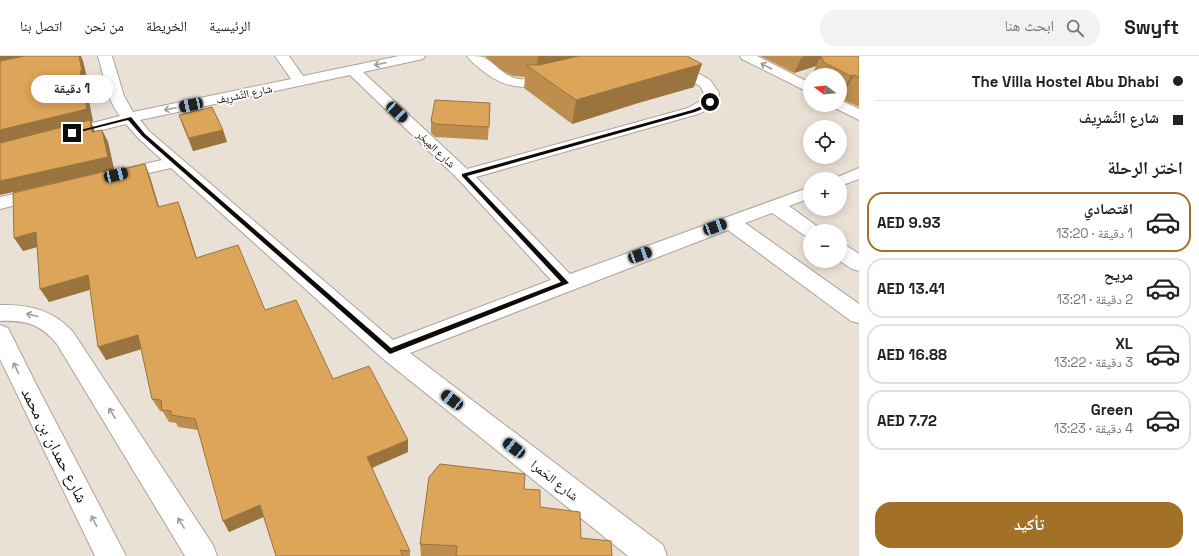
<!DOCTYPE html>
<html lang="ar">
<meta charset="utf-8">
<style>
:root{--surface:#fff;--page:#f2f2f2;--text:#222;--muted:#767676;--line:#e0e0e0;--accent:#a27026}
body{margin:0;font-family:"Space Grotesk","Noto Naskh Arabic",sans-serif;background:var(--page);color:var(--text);direction:rtl;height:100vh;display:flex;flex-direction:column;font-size:15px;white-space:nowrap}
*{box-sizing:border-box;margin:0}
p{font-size:13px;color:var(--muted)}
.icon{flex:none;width:22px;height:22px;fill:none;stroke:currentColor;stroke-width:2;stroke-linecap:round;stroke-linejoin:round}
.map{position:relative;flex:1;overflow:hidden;direction:ltr}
.side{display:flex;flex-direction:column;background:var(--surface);width:340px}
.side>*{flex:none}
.top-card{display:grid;align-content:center;height:88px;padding:0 16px;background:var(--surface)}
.needle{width:26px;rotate:286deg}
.tools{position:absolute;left:803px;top:12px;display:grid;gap:8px}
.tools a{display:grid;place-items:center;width:44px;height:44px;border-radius:50%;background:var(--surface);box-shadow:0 2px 10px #0003;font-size:20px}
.end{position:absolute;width:18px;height:18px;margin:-9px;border:5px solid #0e0b08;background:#fff;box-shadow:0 0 0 2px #fff}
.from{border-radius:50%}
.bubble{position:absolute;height:28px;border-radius:14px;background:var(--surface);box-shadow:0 2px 10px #0003;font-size:13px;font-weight:700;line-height:28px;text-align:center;direction:rtl}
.car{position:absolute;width:12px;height:24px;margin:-12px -6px;border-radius:5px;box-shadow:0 0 3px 1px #0007;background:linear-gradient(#222 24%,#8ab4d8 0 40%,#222 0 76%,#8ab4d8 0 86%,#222 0)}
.top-card b{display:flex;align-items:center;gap:14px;height:38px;font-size:15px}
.top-card b+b{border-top:1px solid var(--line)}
.top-card i{width:10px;height:10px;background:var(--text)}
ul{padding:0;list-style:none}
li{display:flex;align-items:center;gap:12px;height:60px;margin:0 8px 6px;padding:0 8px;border:2px solid var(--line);border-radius:16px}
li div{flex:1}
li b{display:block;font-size:15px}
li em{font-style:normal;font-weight:700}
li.on{border-color:var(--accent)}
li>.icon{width:36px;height:36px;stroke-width:1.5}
h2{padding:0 16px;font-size:18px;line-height:48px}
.cta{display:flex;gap:8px;margin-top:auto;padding:8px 16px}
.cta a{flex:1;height:46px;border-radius:16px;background:var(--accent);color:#fff;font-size:16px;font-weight:700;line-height:46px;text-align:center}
header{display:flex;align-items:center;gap:24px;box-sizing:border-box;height:56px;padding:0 20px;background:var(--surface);border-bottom:1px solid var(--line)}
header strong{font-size:19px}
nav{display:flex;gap:22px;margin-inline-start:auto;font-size:14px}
.search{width:280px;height:36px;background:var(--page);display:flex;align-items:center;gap:10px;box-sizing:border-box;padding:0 14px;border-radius:16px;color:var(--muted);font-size:15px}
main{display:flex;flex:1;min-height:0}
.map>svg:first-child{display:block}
</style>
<header>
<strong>Swyft</strong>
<div class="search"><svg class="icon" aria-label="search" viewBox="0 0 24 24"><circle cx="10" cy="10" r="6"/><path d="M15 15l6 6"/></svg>ابحث هنا</div>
<nav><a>الرئيسية</a><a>الخريطة</a><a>من نحن</a><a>اتصل بنا</a></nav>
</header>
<main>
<section class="side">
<div class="top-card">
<b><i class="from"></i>The Villa Hostel Abu Dhabi</b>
<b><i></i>شارع التَّشرِيف</b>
</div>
<h2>اختر الرحلة</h2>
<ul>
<li class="on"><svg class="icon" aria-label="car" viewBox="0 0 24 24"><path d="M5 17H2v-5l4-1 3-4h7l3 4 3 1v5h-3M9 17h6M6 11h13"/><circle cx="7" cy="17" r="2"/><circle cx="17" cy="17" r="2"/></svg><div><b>اقتصادي</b><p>1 دقيقة · 13:20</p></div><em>AED 9.93</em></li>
<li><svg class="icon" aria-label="car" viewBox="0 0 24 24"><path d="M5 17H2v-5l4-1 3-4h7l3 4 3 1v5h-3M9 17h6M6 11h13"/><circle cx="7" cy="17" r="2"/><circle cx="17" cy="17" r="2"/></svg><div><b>مريح</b><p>2 دقيقة · 13:21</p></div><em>AED 13.41</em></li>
<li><svg class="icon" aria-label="car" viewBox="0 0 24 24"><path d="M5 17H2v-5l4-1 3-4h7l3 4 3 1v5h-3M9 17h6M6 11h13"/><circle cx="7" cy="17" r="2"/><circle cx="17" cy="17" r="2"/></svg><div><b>XL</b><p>3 دقيقة · 13:22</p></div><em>AED 16.88</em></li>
<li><svg class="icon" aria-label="car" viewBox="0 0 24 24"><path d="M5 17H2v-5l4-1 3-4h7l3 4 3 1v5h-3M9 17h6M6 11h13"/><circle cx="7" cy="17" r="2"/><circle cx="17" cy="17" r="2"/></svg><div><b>Green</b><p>4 دقيقة · 13:23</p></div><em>AED 7.72</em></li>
</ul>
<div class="cta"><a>تأكيد</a></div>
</section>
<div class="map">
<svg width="859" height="500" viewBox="0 0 859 500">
<rect width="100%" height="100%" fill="#eae1d6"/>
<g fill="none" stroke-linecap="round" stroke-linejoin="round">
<g stroke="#aca399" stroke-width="2">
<path id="minor" d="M 98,0 L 112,0 L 124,40 L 133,56 L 291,23 L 275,0 L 289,0 L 303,20 L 399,0 L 425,0 L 423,3 L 363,16 L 467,113 L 688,52 L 702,44 L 704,37 L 700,30 L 653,3 L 651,0 L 668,0 L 710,24 L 719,37 C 720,49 708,54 698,58 L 476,121 L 570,218 L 810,131 L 810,142 L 789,150 L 818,171 L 821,175 L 810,175 L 810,181 L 804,179 L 772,157 L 745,167 L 859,248 L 859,267 L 851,265 L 728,174 L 410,297 L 663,489 L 667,500 L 628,500 L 382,302 L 171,112 L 119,124 L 113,123 L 110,119 L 113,115 L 162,104 L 138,82 L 126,68 L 63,84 L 57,82 L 55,79 L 57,76 L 120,60 C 107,44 104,19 98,0 ZM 350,19 L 458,123 L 551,224 L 393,284 L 150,76 L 140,64 Z
M 467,0 C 472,0 479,0 483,1 C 494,6 502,18 514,22 C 529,27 544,16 558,20 L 560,23 L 558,26 C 529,33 508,35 483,15 C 478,11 471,6 467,0 Z
M 740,0 L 757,0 L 810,27 L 810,37 L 742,3 Z
M 840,44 L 859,53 L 859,64 L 835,52 L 832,49 L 840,49 Z
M 859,112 L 859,123 L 840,130 L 840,123 L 833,123 Z
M 42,132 L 48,133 L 51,137 L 48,141 L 0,153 L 0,141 Z
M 840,188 L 847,190 L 859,198 L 859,215 L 852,213 L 840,205 Z
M 0,249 C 28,248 54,254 73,276 L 213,489 L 217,500 L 185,500 L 57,288 C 40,268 26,264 0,265 Z"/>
</g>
<g stroke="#aca399" stroke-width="2">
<path id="major" d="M 0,269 L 8,272 L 39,334 L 126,500 L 95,500 L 0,303 Z"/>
</g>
<use href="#minor" fill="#fff" fill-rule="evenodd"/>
<use href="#major" fill="#fff" fill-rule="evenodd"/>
</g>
<path fill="#bd8e4d" d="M 485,0 L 687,0 L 694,31 L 638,47 L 572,68 L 524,32 L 525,21 L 513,20 L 501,14 Z
M 760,0 L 859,0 L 859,51 L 841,43 L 840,43 L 840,19 L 812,19 L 816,10 L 794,17 Z
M 83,5 L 88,27 L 85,27 L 93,65 L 91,66 L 95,75 L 102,74 L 108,86 L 114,113 L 111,114 L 112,116 L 145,108 L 150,121 L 159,151 L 183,159 L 196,201 L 265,254 L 333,323 L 408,384 L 408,396 L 372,412 L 410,495 L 410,500 L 276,500 L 264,461 L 229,476 L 198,374 L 178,371 L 176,367 L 169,366 L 163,356 L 160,355 L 152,343 L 141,293 L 106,304 L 90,234 L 49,246 L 37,191 L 23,195 L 13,137 Z
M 490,47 L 488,84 L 435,81 L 431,77 L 431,65 Z
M 179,59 L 223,74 L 227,86 L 193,95 L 183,71 Z
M 524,433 L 540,451 L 581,482 L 612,500 L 421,500 L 420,488 Z"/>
<path fill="#9a743e" d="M 0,0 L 34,0 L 0,6 Z
M 79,0 L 81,0 L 83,5 L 88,27 L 85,27 L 93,65 L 91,66 L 95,77 L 0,88 L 0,74 L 80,15 Z
M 538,0 L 617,0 L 536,15 Z
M 806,0 L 821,0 L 816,10 L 794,17 L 802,1 Z
M 702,8 L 694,31 L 638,47 L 572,68 L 576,44 L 645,24 Z
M 854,19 L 841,43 L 840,43 L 840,41 L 851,20 Z
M 102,74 L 108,86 L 114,113 L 111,114 L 117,127 L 111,114 L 0,139 L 0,125 Z
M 223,74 L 227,86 L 193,95 L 189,82 Z
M 145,108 L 150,121 L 163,164 L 158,151 Z
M 178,146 L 183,159 L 201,215 L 196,202 Z
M 36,176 L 44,189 L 23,195 L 14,182 Z
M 88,219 L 95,232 L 49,246 L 40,233 Z
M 138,279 L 145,292 L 106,304 L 98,291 Z
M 408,384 L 408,396 L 369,413 L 367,401 Z
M 260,449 L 265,460 L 229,476 L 223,465 Z"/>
<path fill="#dca559" stroke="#9a743e" d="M 25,0 L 79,0 L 82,15 L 80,15 L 87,53 L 0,74 L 0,5 Z
M 579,0 L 687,0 L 702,8 L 645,24 L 576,44 L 526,9 L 539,9 Z
M 823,0 L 859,0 L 859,21 L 854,19 L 851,20 L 823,6 L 823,3 L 820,2 Z
M 435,44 L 490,47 L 489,71 L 435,68 L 431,65 Z
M 212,51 L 223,74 L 189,82 L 179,59 Z
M 90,64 L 92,76 L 102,74 L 108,101 L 0,125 L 0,87 Z
M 145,108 L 158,151 L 178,146 L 196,202 L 238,189 L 265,254 L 296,244 L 333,323 L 369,310 L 408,384 L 367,401 L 410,495 L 400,494 L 403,500 L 276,500 L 260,449 L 223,465 L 195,363 L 171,359 L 171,355 L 162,354 L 161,344 L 152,343 L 138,279 L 98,291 L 88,219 L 40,233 L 36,176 L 14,182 L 13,137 L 111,114 L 111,116 Z
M 440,408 L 525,418 L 524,433 L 540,434 L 540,451 L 580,456 L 581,482 L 611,485 L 612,500 L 456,500 L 457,490 L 420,488 L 429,421 Z"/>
<defs><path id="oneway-shaft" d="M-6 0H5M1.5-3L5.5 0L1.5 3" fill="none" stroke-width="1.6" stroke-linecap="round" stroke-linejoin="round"/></defs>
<g stroke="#9f9d9c">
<use href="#oneway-shaft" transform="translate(380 8) rotate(168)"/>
<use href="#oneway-shaft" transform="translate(766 10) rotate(-152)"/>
<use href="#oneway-shaft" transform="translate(170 53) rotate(168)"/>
<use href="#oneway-shaft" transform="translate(32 259) rotate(-166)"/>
<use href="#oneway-shaft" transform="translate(16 312) rotate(-115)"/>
<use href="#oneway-shaft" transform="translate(112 357) rotate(-122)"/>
<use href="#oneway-shaft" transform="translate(94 465) rotate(-117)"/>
<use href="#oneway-shaft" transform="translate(181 467) rotate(-122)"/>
</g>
<path fill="#0e0b08" d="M 708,45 L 712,46 L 705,52 L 695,56 L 467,120 L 569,227 L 390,298 L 142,80 L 128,64 L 72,78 L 69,77 L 131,61 L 145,78 L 391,292 L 561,226 L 462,120 L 462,118 L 692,54 L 702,50 Z"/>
<g text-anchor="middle" stroke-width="3.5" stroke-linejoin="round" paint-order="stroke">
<g font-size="11" fill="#0e0b08" stroke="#fff">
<text transform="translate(244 38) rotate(-12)" y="4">شارع التَّشرِيف</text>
<text transform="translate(436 93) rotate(43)" y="4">شارع المِبخَر</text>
</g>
<g font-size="13" fill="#0e0b08" stroke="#fff">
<text transform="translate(555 424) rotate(38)" y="5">شارع الحَمرا</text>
</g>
<g font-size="16" fill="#0e0b08" stroke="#fff">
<text transform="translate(55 389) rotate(63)" y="6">شارع حمدان بن محمد</text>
</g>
</g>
</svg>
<div class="tools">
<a><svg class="needle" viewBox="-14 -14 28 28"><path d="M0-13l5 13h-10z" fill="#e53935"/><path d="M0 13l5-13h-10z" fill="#767676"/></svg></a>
<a><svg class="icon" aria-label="locate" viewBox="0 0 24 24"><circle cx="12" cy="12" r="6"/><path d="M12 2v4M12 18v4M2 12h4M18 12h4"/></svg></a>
<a>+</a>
<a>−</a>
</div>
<i class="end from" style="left:710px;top:46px"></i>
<i class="end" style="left:72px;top:77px"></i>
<div class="bubble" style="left:31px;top:19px;width:82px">1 دقيقة</div>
<i class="car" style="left:191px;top:49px;rotate:258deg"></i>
<i class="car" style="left:397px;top:56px;rotate:133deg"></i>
<i class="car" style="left:116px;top:119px;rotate:77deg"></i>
<i class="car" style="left:715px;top:171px;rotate:70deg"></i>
<i class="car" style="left:640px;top:199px;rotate:70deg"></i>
<i class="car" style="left:452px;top:344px;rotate:308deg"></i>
<i class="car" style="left:514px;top:392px;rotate:308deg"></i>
</div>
</main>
